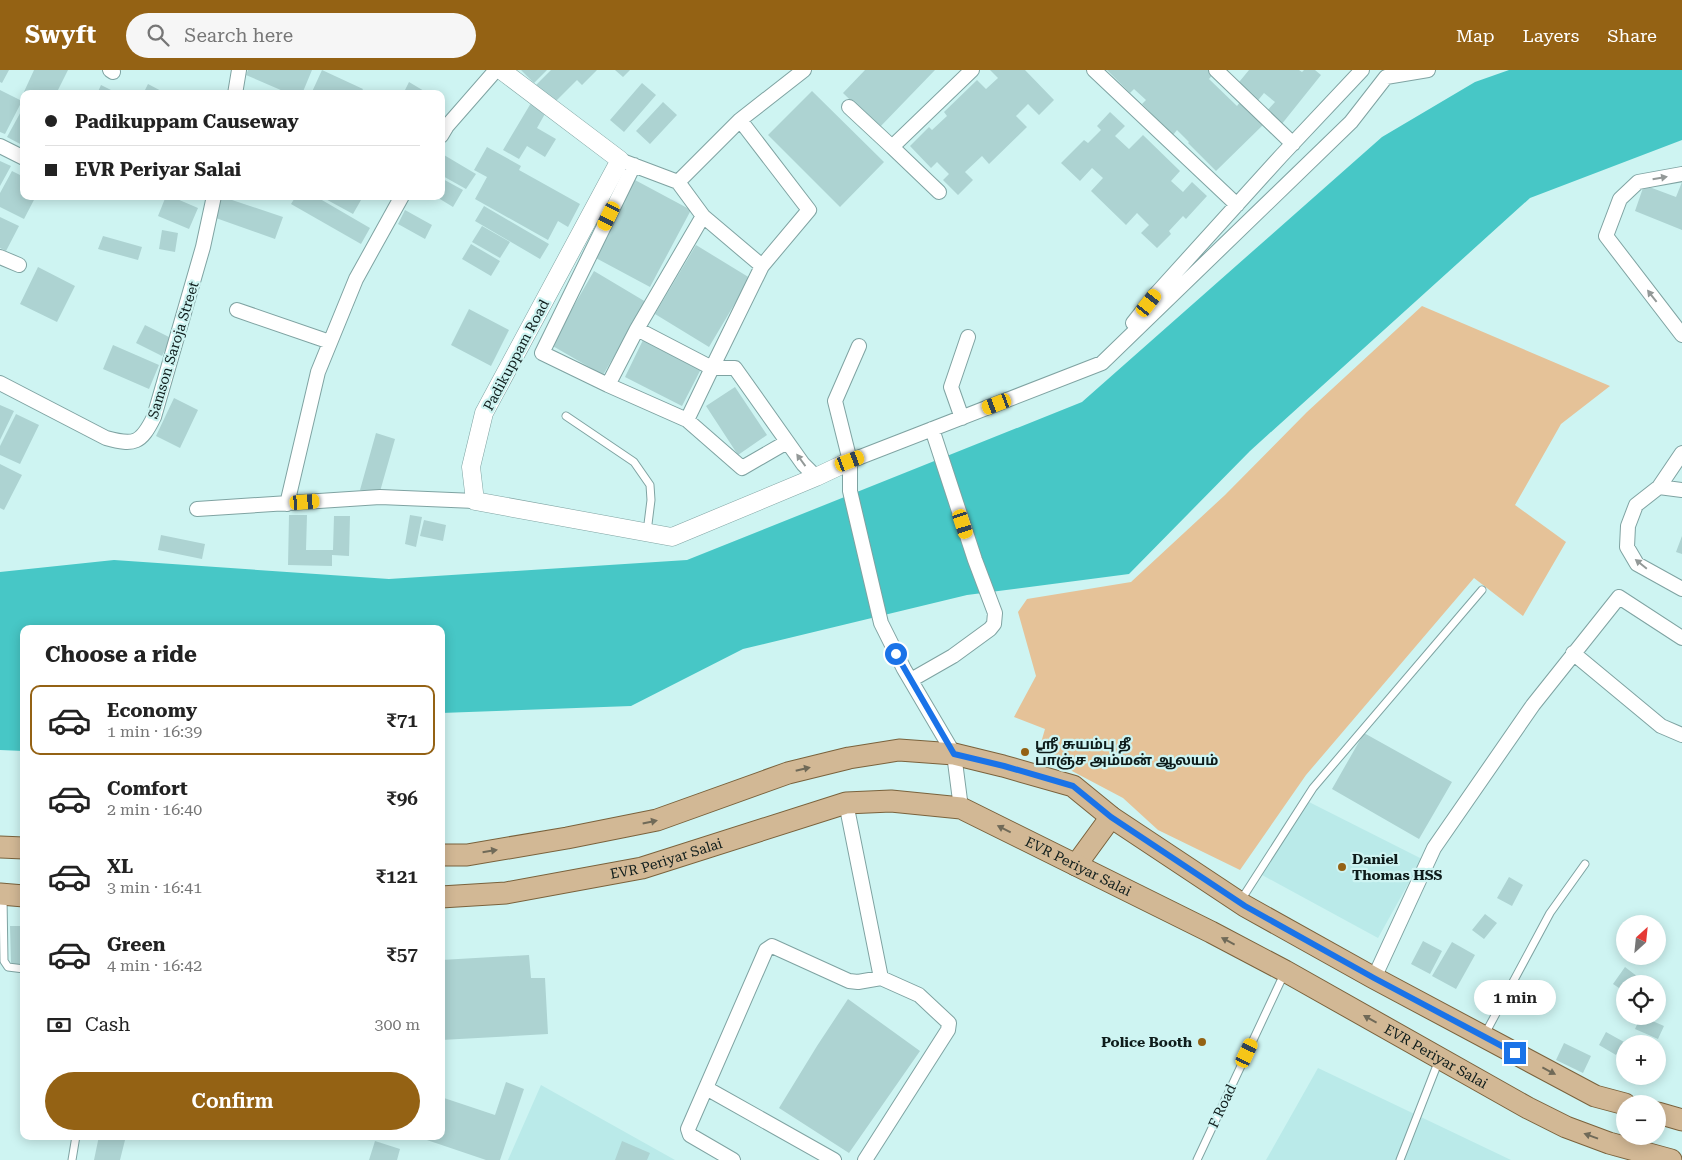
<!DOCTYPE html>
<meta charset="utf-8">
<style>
:root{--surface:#fff;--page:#f6f6f6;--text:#222;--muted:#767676;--line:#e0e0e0;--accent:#946214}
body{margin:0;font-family:"Roboto Serif","Noto Sans Tamil",serif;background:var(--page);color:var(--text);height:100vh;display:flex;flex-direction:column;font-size:19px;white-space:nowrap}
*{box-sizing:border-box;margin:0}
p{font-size:16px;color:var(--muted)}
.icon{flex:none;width:28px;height:28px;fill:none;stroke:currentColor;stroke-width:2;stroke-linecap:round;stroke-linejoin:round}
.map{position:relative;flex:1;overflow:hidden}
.sheet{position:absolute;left:20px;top:555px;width:425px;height:515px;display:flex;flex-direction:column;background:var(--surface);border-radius:10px;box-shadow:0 2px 12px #0003}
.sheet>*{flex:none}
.top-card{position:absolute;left:20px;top:20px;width:425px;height:110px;border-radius:10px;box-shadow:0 2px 12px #0003;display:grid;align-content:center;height:110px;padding:0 25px;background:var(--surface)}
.needle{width:32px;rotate:27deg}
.fabs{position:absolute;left:1616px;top:845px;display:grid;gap:10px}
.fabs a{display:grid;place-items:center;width:50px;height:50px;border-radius:50%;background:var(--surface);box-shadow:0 2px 12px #0003;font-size:25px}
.end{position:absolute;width:22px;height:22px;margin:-11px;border:6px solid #1a73e8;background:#fff;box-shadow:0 0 0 2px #fff}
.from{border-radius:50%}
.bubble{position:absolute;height:35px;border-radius:18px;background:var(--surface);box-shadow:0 2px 12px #0003;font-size:16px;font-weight:600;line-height:35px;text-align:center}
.car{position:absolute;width:15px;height:30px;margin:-15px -8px;border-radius:6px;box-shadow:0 0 4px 1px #0007;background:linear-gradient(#f5c518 24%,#345 0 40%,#f5c518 0 76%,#345 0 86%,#f5c518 0)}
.top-card b{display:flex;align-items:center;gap:18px;height:48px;font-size:19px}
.top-card b+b{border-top:1px solid var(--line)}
.top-card i{width:12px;height:12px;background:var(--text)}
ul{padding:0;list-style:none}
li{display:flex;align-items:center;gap:15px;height:70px;margin:0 10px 8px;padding:0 15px;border:2px solid transparent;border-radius:10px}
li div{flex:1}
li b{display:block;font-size:19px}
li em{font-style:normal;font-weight:600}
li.current{border-color:var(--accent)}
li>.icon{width:45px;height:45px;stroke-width:1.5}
h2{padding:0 25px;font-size:22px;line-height:60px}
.pay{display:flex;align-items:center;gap:12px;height:55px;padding:0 25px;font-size:19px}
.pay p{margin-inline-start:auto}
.cta{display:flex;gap:10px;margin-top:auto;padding:10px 25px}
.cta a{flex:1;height:58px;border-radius:30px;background:var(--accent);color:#fff;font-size:20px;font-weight:600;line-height:58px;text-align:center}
header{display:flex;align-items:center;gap:30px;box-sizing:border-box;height:70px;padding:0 25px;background:var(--accent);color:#fff}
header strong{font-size:24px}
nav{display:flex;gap:28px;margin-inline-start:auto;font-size:18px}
.search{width:350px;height:45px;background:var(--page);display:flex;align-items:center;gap:12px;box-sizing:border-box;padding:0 18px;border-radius:28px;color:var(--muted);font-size:19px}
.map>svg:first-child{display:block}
</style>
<header>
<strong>Swyft</strong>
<div class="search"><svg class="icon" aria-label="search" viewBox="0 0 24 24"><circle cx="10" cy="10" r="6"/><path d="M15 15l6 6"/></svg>Search here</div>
<nav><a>Map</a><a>Layers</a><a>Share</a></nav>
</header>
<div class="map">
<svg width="1682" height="1090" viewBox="0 0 1682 1090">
<rect width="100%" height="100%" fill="#cef4f2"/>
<path fill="#baeae9" d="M 1309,732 L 1422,789 L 1378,868 L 1262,805 Z
M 1318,998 L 1511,1090 L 1266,1090 Z
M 541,1015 L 675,1090 L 508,1090 Z"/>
<path fill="#e5c298" d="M 1422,236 L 1610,316 L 1561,354 L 1515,435 L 1566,472 L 1523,546 L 1474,508 L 1306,705 L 1240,800 L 1158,760 L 1123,728 L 1038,683 L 1045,659 L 1014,647 L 1036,606 L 1018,542 L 1027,529 L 1131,512 L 1225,425 L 1307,342 Z"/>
<path fill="#47c7c6" d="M 1509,0 L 1682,0 L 1682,70 L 1530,128 L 1250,381 L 1129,504 L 967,525 L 743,579 L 631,636 L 441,643 L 441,559 L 24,559 L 24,681 L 0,680 L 0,502 L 114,490 L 389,509 L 687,490 L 1082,332 L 1382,67 L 1475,12 Z"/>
<path fill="#add3d2" d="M 0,0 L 9,0 L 2,13 L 0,12 Z
M 34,0 L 68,0 L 56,24 L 23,24 Z
M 248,0 L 312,0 L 302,24 L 290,24 L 246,5 Z
M 322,0 L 363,19 L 360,24 L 311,24 Z
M 521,0 L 547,0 L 534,13 Z
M 551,0 L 597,0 L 582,15 L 577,10 L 552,35 L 534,17 Z
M 615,0 L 630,0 L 623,7 Z
M 865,0 L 935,0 L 879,58 L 843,23 Z
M 990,0 L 1025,0 L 1054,30 L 1039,45 L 1028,34 L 1016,46 L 1027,57 L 989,94 L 982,86 L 965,102 L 973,110 L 958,125 L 943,110 L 949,104 L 937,92 L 931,98 L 910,76 L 929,57 L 932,60 L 947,46 L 944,42 L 977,10 L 986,19 L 998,8 Z
M 1107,0 L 1209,0 L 1213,4 L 1209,9 L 1237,36 L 1241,31 L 1264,54 L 1216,101 L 1188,73 L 1189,72 L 1177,60 L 1173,65 L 1142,34 L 1146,30 L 1134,19 L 1130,23 Z
M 1249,0 L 1299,0 L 1302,2 L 1304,0 L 1315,0 L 1321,5 L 1281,55 L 1266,42 L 1275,32 L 1264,23 L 1255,34 L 1235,17 Z
M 409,12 L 429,24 L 403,24 Z
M 642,13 L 656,25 L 624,62 L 610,50 Z
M 148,14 L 167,24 L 143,24 Z
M 101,15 L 119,24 L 97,24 Z
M 0,20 L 22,31 L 5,64 L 0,62 Z
M 812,21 L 884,92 L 840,137 L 768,65 Z
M 663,32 L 677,45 L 650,74 L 636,61 Z
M 531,33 L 546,42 L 537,58 L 556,69 L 545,87 L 527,76 L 519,89 L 503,80 Z
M 24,36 L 24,76 L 7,67 Z
M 1110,42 L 1125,56 L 1115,66 L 1129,79 L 1143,65 L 1180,101 L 1171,111 L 1183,122 L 1192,112 L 1207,126 L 1186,149 L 1183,146 L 1169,161 L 1171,164 L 1157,178 L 1141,163 L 1149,155 L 1137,143 L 1126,155 L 1091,121 L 1103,108 L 1092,98 L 1080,111 L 1061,93 L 1084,70 L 1088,73 L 1101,60 L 1097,56 Z
M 487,77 L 521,96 L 519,100 L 580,134 L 568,157 L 558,151 L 548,170 L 475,129 L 487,107 L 474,100 Z
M 444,85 L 476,104 L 466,119 L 441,105 L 441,89 Z
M 0,91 L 11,96 L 0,116 Z
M 12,101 L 24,107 L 24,126 L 36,126 L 24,149 L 0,137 L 0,123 Z
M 441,108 L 463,120 L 453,137 L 435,126 L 441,126 Z
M 635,110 L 691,140 L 650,217 L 594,187 Z
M 1682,112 L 1682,160 L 1635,141 L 1644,115 L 1676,127 Z
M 166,126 L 170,126 L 198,138 L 189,159 L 158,146 Z
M 220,126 L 283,147 L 275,169 L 213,147 Z
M 296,126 L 315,126 L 370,158 L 361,174 L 291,134 Z
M 320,126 L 354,126 L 361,130 L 353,144 Z
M 484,136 L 549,174 L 540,189 L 475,151 Z
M 405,140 L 432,155 L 425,169 L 398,154 Z
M 0,147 L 19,156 L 6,181 L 0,178 Z
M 482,156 L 510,172 L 500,188 L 472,172 Z
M 162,160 L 178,163 L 175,182 L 159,179 Z
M 103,166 L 142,177 L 138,190 L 98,179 Z
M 471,174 L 500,191 L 491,206 L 462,189 Z
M 696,175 L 750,208 L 709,277 L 655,244 Z
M 38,197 L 75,216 L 57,252 L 20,234 Z
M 594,201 L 646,232 L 603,305 L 551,275 Z
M 469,239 L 509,260 L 491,296 L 451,275 Z
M 145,255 L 171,268 L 162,286 L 136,273 Z
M 643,270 L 701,299 L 682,336 L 625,307 Z
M 113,275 L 159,295 L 149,319 L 103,299 Z
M 735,317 L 767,365 L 738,385 L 706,336 Z
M 174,328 L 198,340 L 180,378 L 156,366 Z
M 0,335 L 14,341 L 0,370 Z
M 16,344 L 39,355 L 20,394 L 0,385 L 0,376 Z
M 376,363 L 395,369 L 379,425 L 360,420 Z
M 0,394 L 22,405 L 4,440 L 0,438 Z
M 289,445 L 307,445 L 306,480 L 333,480 L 334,446 L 350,446 L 349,486 L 332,485 L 332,496 L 288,495 Z
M 410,445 L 422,447 L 416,477 L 405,474 Z
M 424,450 L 446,455 L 443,471 L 420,466 Z
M 161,465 L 205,474 L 202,489 L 158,480 Z
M 1682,466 L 1682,484 L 1676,482 Z
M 1364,663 L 1452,712 L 1419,769 L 1332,719 Z
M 1509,807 L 1523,815 L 1512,836 L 1497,828 Z
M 1485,844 L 1497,853 L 1484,869 L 1472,860 Z
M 10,856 L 24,856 L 24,894 L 11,894 Z
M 1423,871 L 1442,881 L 1430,904 L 1411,894 Z
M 1452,872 L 1475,885 L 1456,919 L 1432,906 Z
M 529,885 L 531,908 L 545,908 L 548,964 L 441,970 L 441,890 Z
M 1625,897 L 1638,907 L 1633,914 L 1625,914 L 1625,922 L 1613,914 Z
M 848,929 L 920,981 L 849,1083 L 779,1038 L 817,976 Z
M 1641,946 L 1664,956 L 1658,969 L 1635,959 Z
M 1606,962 L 1624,972 L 1616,985 L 1599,975 Z
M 1564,973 L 1591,986 L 1583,1003 L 1556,990 Z
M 506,1012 L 524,1019 L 500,1090 L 486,1090 L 418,1067 L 441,1066 L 441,1027 L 495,1045 Z
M 99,1066 L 126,1066 L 120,1090 L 94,1090 Z
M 375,1071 L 400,1079 L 397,1090 L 369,1090 Z
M 622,1071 L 650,1083 L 647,1090 L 615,1090 Z"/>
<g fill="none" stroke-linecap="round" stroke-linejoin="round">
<g stroke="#7fa3a2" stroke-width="9">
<path id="service" d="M 566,346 L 634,392 L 650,415 L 651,430 L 647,462
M 3,827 L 4,891 L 8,897 L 24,899
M 1241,830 L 1313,718 L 1482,520
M 1485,964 L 1550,843 L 1585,794
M 72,1090 L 76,1066
M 1197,1090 L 1284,904
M 1400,1090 L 1439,990"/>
</g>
<g stroke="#7fa3a2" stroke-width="16">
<path id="minor" d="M 110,0 L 113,2
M 1094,0 L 1237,135
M 1216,0 L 1293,74
M 235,24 L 239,0
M 849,37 L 892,77 L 972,0
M 740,50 L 809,140 L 762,196
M 441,66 L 447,56 L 496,0
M 0,76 L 24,88
M 892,77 L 939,122
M 625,92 L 678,112 L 740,50 L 804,0
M 634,95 L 542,283 L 608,315 L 637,259 L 703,146 L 678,112
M 1682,104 L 1638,112 L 1620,129 L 1606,166 L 1682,265
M 0,187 L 19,195
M 237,240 L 330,272
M 1133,253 L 1156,224 L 1281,86 L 1362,0
M 637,259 L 712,298 L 762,196 L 703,146
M 859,276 L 835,331 L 850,391 L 850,421 L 881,553 L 904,599 L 954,684 L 961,738
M 0,313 L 106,368 C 135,376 141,373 154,347 L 203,177 L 214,126
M 608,315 L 687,350 L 712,298 L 735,298 L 803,394 L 816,407
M 962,348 L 951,317 L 968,267
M 687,350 L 742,398 L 787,372
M 1682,383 L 1659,417 L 1636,435 L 1628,456 L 1627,477 L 1637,494 L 1682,519
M 850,391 L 1102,293 L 1351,52 L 1386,7 L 1428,0
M 1659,417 L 1682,420
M 287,434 L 318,302 L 356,209 L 402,126
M 197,439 L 380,427 L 475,431
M 1573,583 L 1661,656 L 1682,665
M 911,610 L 953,586 L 990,559 L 994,554 L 995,543 L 975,490 L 932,359
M 846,733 L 881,908
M 1374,908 L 1434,778 L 1533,635 L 1619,527 L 1682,568
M 706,1018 L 834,1090
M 733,1090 L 690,1065 L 688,1059 L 766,880 L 772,876 L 849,911 L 858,912 L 881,908 L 919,925 L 949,953 L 948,960 L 865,1090"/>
</g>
<g stroke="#7fa3a2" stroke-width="19">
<path id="tertiary" d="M 501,0 L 620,90 L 484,343 L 471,397 L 475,431 L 672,467 L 816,407 L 850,391"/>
</g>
<g stroke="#7a623c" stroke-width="23">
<g id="primary">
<path d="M 0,777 L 24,778"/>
<path d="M 441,785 L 467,785 L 567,768 L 657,750 L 788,703 L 849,688 L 899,680 L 954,684 L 1003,696 L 1073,716 L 1111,747 L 1245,836 L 1374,908 L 1595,1026 L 1625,1034"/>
<path d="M 1076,795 L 1111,747"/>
<path d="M 0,824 L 24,826"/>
<path id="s1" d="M 441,827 L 506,823 L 642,798 L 846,733 L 891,731 L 961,738 L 1211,862 L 1285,901 L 1528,1038 L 1566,1057 L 1609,1073 L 1671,1090"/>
<path d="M 1658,1043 L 1682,1050"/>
</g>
</g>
<use href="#service" stroke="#fff" stroke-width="7"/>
<use href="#minor" stroke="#fff" stroke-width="14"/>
<use href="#tertiary" stroke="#fff" stroke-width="18"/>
<use href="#primary" stroke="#d2b895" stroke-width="21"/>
</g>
<defs><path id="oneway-solid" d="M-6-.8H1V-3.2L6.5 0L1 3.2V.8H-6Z" transform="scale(1.25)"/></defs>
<g fill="#939998">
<use href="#oneway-solid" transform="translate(1660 108) rotate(-10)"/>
<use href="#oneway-solid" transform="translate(1652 226) rotate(-128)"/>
<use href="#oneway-solid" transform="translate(801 390) rotate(-126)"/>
<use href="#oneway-solid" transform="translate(1641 494) rotate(-141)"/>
</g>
<g fill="#706a58">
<use href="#oneway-solid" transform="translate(803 699) rotate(-13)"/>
<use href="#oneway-solid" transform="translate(650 752) rotate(-12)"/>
<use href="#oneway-solid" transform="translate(1004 759) rotate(-153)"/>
<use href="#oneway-solid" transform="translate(490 781) rotate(-9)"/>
<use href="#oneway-solid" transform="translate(1228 871) rotate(-152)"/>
<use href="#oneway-solid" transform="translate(1370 949) rotate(-151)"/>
<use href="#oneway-solid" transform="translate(1549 1001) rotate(28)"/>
<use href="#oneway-solid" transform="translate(1591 1066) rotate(-160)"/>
</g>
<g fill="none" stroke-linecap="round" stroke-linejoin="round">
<path stroke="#1a73e8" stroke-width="6" d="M 896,584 L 954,684 L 1004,696 L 1073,716 L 1111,747 L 1245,836 L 1374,908 L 1515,983"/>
</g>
<g fill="#946214" stroke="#cef4f2" stroke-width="2">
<circle cx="1025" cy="682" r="5"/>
<circle cx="1342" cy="797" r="5"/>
<circle cx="1202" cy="972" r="5"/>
</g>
<g text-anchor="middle" stroke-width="4.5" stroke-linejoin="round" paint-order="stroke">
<g font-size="14" fill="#0e1c1b" stroke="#cef4f2">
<text transform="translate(173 280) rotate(-73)" y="5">Samson Saroja Street</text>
<text transform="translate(516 285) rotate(-62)" y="5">Padikuppam Road</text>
<text dy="5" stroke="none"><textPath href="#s1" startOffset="229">EVR Periyar Salai</textPath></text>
<text dy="5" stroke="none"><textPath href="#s1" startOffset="664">EVR Periyar Salai</textPath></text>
<text dy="5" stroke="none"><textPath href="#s1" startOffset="1069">EVR Periyar Salai</textPath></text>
<text transform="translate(1222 1036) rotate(-65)" y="5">F Road</text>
</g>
<g font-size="14" font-weight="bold" fill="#0e1c1b" stroke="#cef4f2" text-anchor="start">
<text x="1035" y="679">ஶ்ரீ சுயம்பு தீ<tspan x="1035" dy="16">பாஞ்ச அம்மன் ஆலயம்</tspan></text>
<text x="1352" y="794">Daniel<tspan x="1352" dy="16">Thomas HSS</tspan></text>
<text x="1192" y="977" text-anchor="end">Police Booth</text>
</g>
</g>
</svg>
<div class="fabs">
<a><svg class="needle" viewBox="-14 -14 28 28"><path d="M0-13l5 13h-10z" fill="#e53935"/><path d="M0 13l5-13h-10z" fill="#767676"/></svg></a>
<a><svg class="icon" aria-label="locate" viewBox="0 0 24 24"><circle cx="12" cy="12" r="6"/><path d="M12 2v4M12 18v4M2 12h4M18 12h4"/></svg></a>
<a>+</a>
<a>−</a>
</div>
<i class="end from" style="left:896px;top:584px"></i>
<i class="end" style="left:1515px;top:983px"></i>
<div class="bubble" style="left:1474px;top:910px;width:82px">1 min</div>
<i class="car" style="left:609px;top:146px;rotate:206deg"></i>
<i class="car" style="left:1149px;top:233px;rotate:38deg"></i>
<i class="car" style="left:997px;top:334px;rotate:249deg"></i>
<i class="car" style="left:850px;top:391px;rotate:69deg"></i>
<i class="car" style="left:305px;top:432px;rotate:86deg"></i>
<i class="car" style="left:963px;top:454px;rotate:162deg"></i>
<i class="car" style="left:1247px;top:983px;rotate:25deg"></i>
<div class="top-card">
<b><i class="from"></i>Padikuppam Causeway</b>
<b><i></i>EVR Periyar Salai</b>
</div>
<section class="sheet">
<h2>Choose a ride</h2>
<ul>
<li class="current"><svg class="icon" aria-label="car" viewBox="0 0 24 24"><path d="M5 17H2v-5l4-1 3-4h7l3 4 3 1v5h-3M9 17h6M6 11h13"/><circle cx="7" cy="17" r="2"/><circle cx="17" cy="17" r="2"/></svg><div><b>Economy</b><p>1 min · 16:39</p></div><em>₹71</em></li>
<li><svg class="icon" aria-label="car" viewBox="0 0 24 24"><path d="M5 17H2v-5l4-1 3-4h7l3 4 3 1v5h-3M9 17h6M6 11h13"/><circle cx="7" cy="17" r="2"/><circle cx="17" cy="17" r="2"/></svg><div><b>Comfort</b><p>2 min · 16:40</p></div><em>₹96</em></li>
<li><svg class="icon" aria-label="car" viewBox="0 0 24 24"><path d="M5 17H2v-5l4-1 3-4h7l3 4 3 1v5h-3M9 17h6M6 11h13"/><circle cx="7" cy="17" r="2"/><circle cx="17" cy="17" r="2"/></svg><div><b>XL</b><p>3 min · 16:41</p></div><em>₹121</em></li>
<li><svg class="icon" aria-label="car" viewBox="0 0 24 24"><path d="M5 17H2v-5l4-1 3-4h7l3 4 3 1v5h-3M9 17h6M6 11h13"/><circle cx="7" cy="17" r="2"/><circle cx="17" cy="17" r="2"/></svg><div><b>Green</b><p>4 min · 16:42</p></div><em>₹57</em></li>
</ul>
<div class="pay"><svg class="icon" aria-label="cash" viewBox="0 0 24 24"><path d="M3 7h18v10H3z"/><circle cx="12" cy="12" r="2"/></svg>Cash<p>300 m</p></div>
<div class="cta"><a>Confirm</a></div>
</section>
</div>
